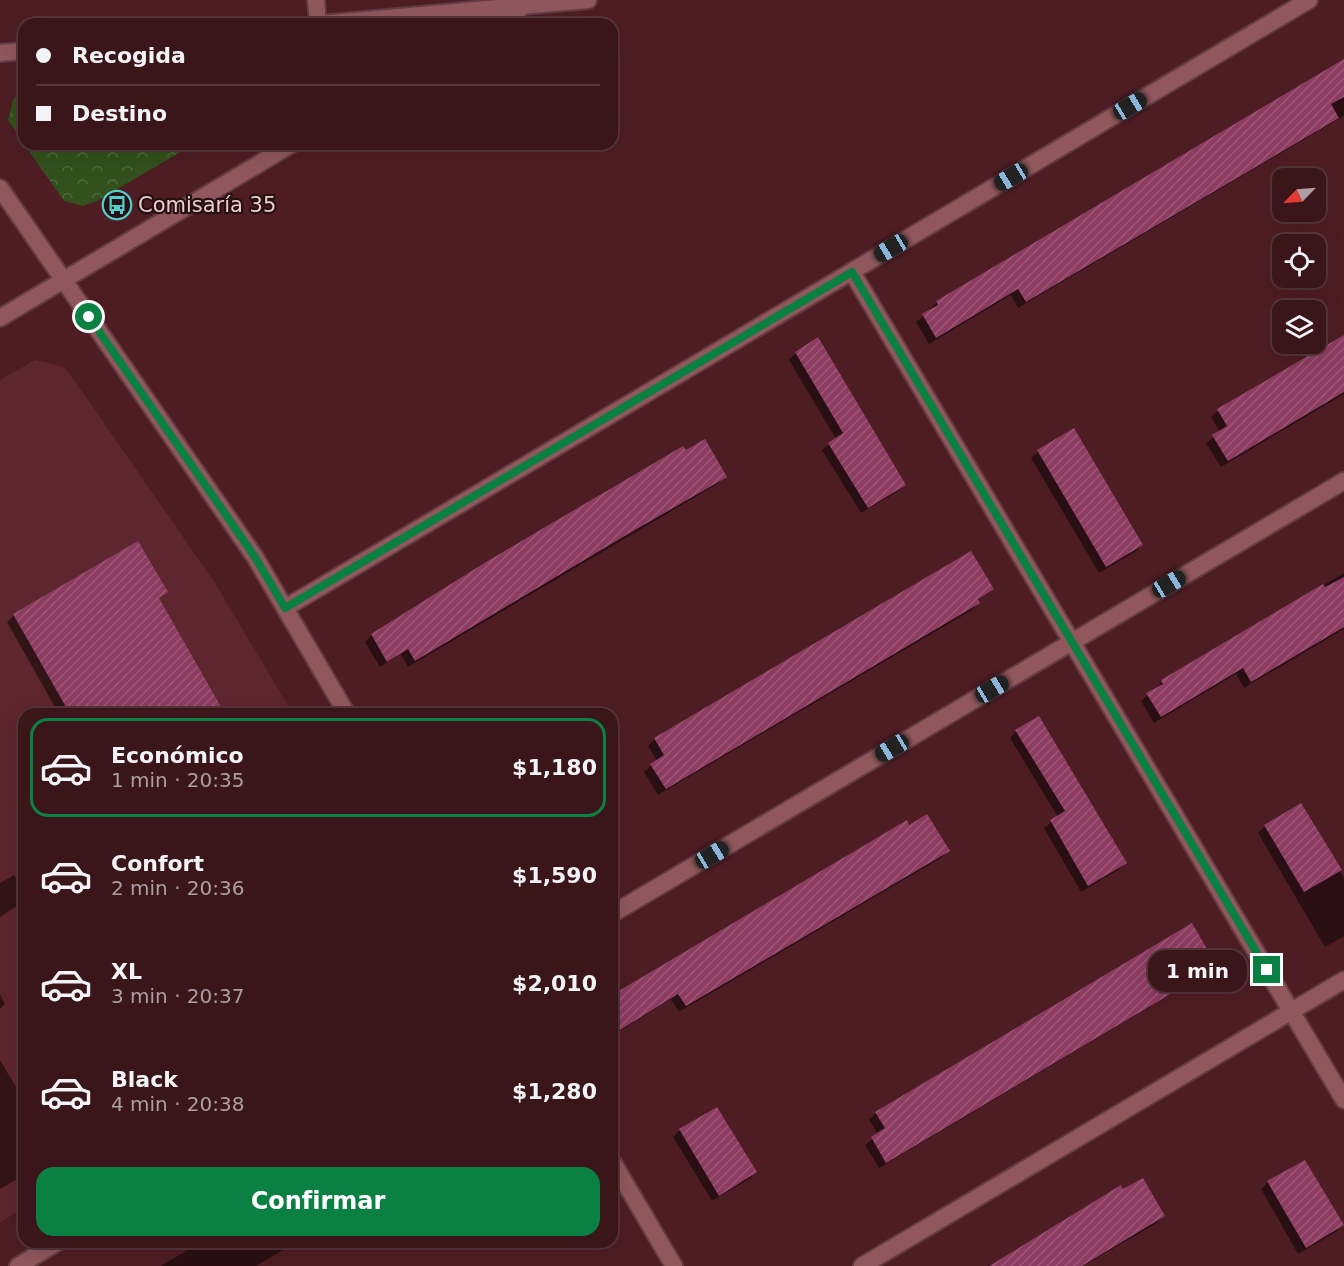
<!DOCTYPE html>
<html lang="es">
<meta charset="utf-8">
<style>
:root{--surface:#3a161b;--page:#452328;--text:#f1f3f6;--muted:#ab9fa3;--line:#54353a;--accent:#0b8043}
body{margin:0;font-family:"DejaVu Sans",sans-serif;background:var(--page);color:var(--text);height:100vh;display:flex;flex-direction:column;font-size:22px;white-space:nowrap}
*{box-sizing:border-box;margin:0}
p{font-size:20px;color:var(--muted)}
.icon{flex:none;width:33px;height:33px;fill:none;stroke:currentColor;stroke-width:2;stroke-linecap:round;stroke-linejoin:round}
.map{position:relative;flex:1;overflow:hidden}
.panel{position:absolute;left:18px;top:708px;width:600px;height:540px;display:flex;flex-direction:column;background:var(--surface);border-radius:18px;box-shadow:0 6px 24px #0002,0 0 0 2px var(--line)}
.panel>*{flex:none}
.top-card{position:absolute;left:18px;top:18px;width:600px;height:132px;border-radius:18px;box-shadow:0 6px 24px #0002,0 0 0 2px var(--line);display:grid;align-content:center;height:132px;padding:0 18px;background:var(--surface)}
.needle{width:39px;rotate:245deg}
.buttons{position:absolute;left:1272px;top:168px;display:grid;gap:12px}
.buttons a{display:grid;place-items:center;width:54px;height:54px;border-radius:12px;background:var(--surface);box-shadow:0 6px 24px #0002,0 0 0 2px var(--line);font-size:30px}
.end{position:absolute;width:27px;height:27px;margin:-14px;border:8px solid #0b8043;background:#fff;box-shadow:0 0 0 3px #fff}
.from{border-radius:50%}
.bubble{position:absolute;height:42px;border-radius:18px;background:var(--surface);box-shadow:0 6px 24px #0002,0 0 0 2px var(--line);font-size:20px;font-weight:800;line-height:42px;text-align:center}
.car{position:absolute;width:18px;height:36px;margin:-18px -9px;border-radius:8px;box-shadow:0 0 4px 2px #0007;background:linear-gradient(#222 24%,#8ab4d8 0 40%,#222 0 76%,#8ab4d8 0 86%,#222 0)}
.top-card b{display:flex;align-items:center;gap:21px;height:57px;font-size:22px}
.top-card b+b{border-top:2px solid var(--line)}
.top-card i{width:15px;height:15px;background:var(--text)}
ul{padding:10px 0 0;list-style:none}
li{display:flex;align-items:center;gap:18px;height:99px;margin:0 12px 9px;padding:0 6px;border:3px solid transparent;border-radius:18px}
li div{flex:1}
li b{display:block;font-size:22px}
li em{font-style:normal;font-weight:800}
li.selected{border-color:var(--accent)}
li>.icon{width:54px;height:54px;stroke-width:1.5}
.primary-button{display:flex;gap:12px;margin-top:auto;padding:12px 18px}
.primary-button a{flex:1;height:69px;border-radius:18px;background:var(--accent);color:#fff;font-size:24px;font-weight:800;line-height:69px;text-align:center}
.map>svg:first-child{display:block}
</style>
<div class="map">
<svg width="1344" height="1266" viewBox="0 0 1344 1266">
<defs>
<pattern id="forest-crowns" width="20" height="18" patternUnits="userSpaceOnUse" patternTransform="scale(1.5)"><rect width="20" height="18" fill="#32511c"/><path d="M2 6a3 3 0 1 1 6 0M12 15a3 3 0 1 1 6 0" fill="none" stroke="#50693c"/></pattern>
<pattern id="building-hatch" width="6" height="6" patternUnits="userSpaceOnUse" patternTransform="scale(1.5)"><rect width="6" height="6" fill="#8d3c61"/><path d="M-1 1l2-2M0 6l6-6M5 7l2-2" fill="none" stroke="#9d5776"/></pattern>
</defs>
<rect width="100%" height="100%" fill="#4e1d24"/>
<path fill="#5e262e" d="M 35,360 L 65,367 L 215,583 L 293,714 L 24,714 L 24,1208 L 0,1222 L 0,380 Z"/>
<path fill="url(#forest-crowns)" d="M 21,90 L 24,90 L 24,143 L 8,120 L 13,100 Z
M 24,144 L 194,144 L 97,201 L 83,206 L 64,201 Z"/>
<path fill="#0007" d="M 1344,61 L 1344,116 L 1018,308 L 1011,295 L 929,344 L 916,322 L 931,311 L 930,309 L 937,302 Z
M 1344,337 L 1344,394 L 1221,467 L 1206,443 L 1220,432 L 1211,417 L 1218,411 Z
M 796,353 L 904,485 L 897,492 L 861,513 L 822,450 L 836,439 L 789,360 Z
M 685,452 L 725,476 L 719,483 L 408,667 L 401,654 L 380,667 L 365,642 L 372,635 Z
M 1038,452 L 1142,545 L 1135,552 L 1099,573 L 1031,458 Z
M 1344,573 L 1344,629 L 1244,688 L 1236,674 L 1154,723 L 1141,701 L 1162,682 Z
M 992,589 L 977,600 L 978,603 L 972,610 L 658,795 L 644,772 L 657,761 L 648,746 L 655,739 Z
M 166,592 L 158,599 L 223,714 L 59,714 L 7,622 L 14,615 Z
M 1016,731 L 1125,863 L 1118,870 L 1081,892 L 1044,828 L 1058,817 L 1010,738 Z
M 1301,805 L 1344,878 L 1344,936 L 1325,947 L 1258,833 L 1265,826 Z
M 908,827 L 948,851 L 941,858 L 679,1012 L 671,999 L 612,1036 L 612,997 Z
M 14,875 L 24,891 L 24,901 L 0,917 L 0,883 Z
M 1212,961 L 1197,973 L 1199,976 L 1192,982 L 879,1168 L 865,1145 L 878,1134 L 869,1120 L 876,1113 Z
M 0,994 L 5,1004 L 0,1009 Z
M 0,1060 L 22,1097 L 24,1096 L 24,1175 L 0,1189 Z
M 716,1109 L 756,1172 L 749,1179 L 712,1201 L 673,1137 L 680,1130 Z
M 1268,1182 L 1342,1225 L 1336,1232 L 1298,1254 L 1261,1189 Z
M 1121,1187 L 1123,1192 L 1163,1216 L 1157,1223 L 1083,1266 L 988,1266 Z
M 201,1242 L 296,1242 L 256,1266 L 161,1266 Z"/>
<path fill="url(#building-hatch)" d="M 1344,59 L 1344,97 L 1331,104 L 1339,118 L 1026,302 L 1018,289 L 936,338 L 922,314 L 938,305 L 936,301 Z
M 1344,335 L 1344,392 L 1228,461 L 1212,435 L 1227,426 L 1217,409 Z
M 818,337 L 906,485 L 868,508 L 828,443 L 843,433 L 795,352 Z
M 1074,428 L 1143,545 L 1106,567 L 1037,450 Z
M 705,439 L 727,477 L 628,534 L 415,661 L 408,649 L 387,662 L 371,634 L 486,562 L 683,446 L 686,450 Z
M 138,541 L 168,592 L 159,598 L 225,714 L 70,714 L 13,614 Z
M 971,551 L 994,589 L 978,599 L 980,603 L 666,789 L 650,764 L 664,755 L 654,738 Z
M 1344,577 L 1344,627 L 1251,682 L 1243,668 L 1161,717 L 1146,693 L 1163,684 L 1161,680 L 1323,584 L 1325,587 Z
M 1039,716 L 1127,863 L 1088,886 L 1050,820 L 1065,811 L 1015,730 Z
M 1301,803 L 1342,870 L 1304,892 L 1264,825 Z
M 927,814 L 950,851 L 686,1006 L 678,994 L 612,1035 L 612,995 L 907,820 L 909,825 Z
M 1192,923 L 1214,961 L 1198,971 L 1201,976 L 886,1163 L 871,1137 L 885,1128 L 875,1112 Z
M 717,1107 L 757,1172 L 719,1196 L 679,1129 Z
M 1305,1160 L 1344,1225 L 1306,1248 L 1267,1181 Z
M 1143,1178 L 1165,1216 L 1082,1266 L 989,1266 L 1121,1185 L 1123,1189 Z"/>
<g fill="none" stroke-linecap="round" stroke-linejoin="round">
<g stroke="#653c43" stroke-width="20">
<path id="minor" d="M 316,0 L 318,24
M 320,24 L 588,0
M 494,24 L 521,8
M 0,53 L 24,51
M 0,188 L 255,557 L 347,714
M 852,272 L 1344,1100
M 0,318 L 292,144
M 285,608 L 1309,0
M 612,914 L 1344,481
M 612,1161 L 674,1266
M 18,1266 L 58,1242
M 862,1266 L 1344,980"/>
</g>
<use href="#minor" stroke="#90585d" stroke-width="16"/>
</g>
<g fill="none" stroke-linecap="round" stroke-linejoin="round">
<path stroke="#0b8043" stroke-width="8" d="M 89,317 L 255,557 L 285,608 L 852,272 L 1267,970"/>
</g>
<defs>
<g id="bus-ring" transform="scale(1.5)"><circle r="9.5" fill="#261012" stroke="#52cdcc" stroke-width="1.5"/><path d="M-5-6H5V4H4V6H2V4H-2V6H-4V4H-5ZM-3.5-4V0h7V-4ZM-3.5 1.2v1.5H-2V1.2ZM2 1.2v1.5H3.5V1.2Z" fill="#52cdcc"/></g>
</defs>
<g fill-rule="evenodd">
<use href="#bus-ring" x="117" y="205"/>
</g>
<g text-anchor="middle" stroke-width="4.5" stroke-linejoin="round" paint-order="stroke">
<g font-size="21" fill="#eccbcd" stroke="#261012" text-anchor="start">
<text x="138" y="212">Comisaría 35</text>
</g>
</g>
</svg>
<div class="buttons">
<a><svg class="needle" viewBox="-14 -14 28 28"><path d="M0-13l5 13h-10z" fill="#e53935"/><path d="M0 13l5-13h-10z" fill="#ab9fa3"/></svg></a>
<a><svg class="icon" aria-label="locate" viewBox="0 0 24 24"><circle cx="12" cy="12" r="6"/><path d="M12 2v4M12 18v4M2 12h4M18 12h4"/></svg></a>
<a><svg class="icon" aria-label="layers" viewBox="0 0 24 24"><path d="M12 4l9 5-9 5-9-5zM3 14l9 5 9-5"/></svg></a>
</div>
<i class="end from" style="left:89px;top:317px"></i>
<i class="end" style="left:1267px;top:970px"></i>
<div class="bubble" style="left:1148px;top:950px;width:99px">1 min</div>
<i class="car" style="left:1130px;top:106px;rotate:59deg"></i>
<i class="car" style="left:1011px;top:177px;rotate:239deg"></i>
<i class="car" style="left:891px;top:248px;rotate:239deg"></i>
<i class="car" style="left:1169px;top:584px;rotate:59deg"></i>
<i class="car" style="left:992px;top:689px;rotate:59deg"></i>
<i class="car" style="left:892px;top:748px;rotate:239deg"></i>
<i class="car" style="left:712px;top:855px;rotate:59deg"></i>
<div class="top-card">
<b><i class="from"></i>Recogida</b>
<b><i></i>Destino</b>
</div>
<section class="panel">
<ul>
<li class="selected"><svg class="icon" aria-label="car" viewBox="0 0 24 24"><path d="M5 17H2v-5l4-1 3-4h7l3 4 3 1v5h-3M9 17h6M6 11h13"/><circle cx="7" cy="17" r="2"/><circle cx="17" cy="17" r="2"/></svg><div><b>Económico</b><p>1 min · 20:35</p></div><em>$1,180</em></li>
<li><svg class="icon" aria-label="car" viewBox="0 0 24 24"><path d="M5 17H2v-5l4-1 3-4h7l3 4 3 1v5h-3M9 17h6M6 11h13"/><circle cx="7" cy="17" r="2"/><circle cx="17" cy="17" r="2"/></svg><div><b>Confort</b><p>2 min · 20:36</p></div><em>$1,590</em></li>
<li><svg class="icon" aria-label="car" viewBox="0 0 24 24"><path d="M5 17H2v-5l4-1 3-4h7l3 4 3 1v5h-3M9 17h6M6 11h13"/><circle cx="7" cy="17" r="2"/><circle cx="17" cy="17" r="2"/></svg><div><b>XL</b><p>3 min · 20:37</p></div><em>$2,010</em></li>
<li><svg class="icon" aria-label="car" viewBox="0 0 24 24"><path d="M5 17H2v-5l4-1 3-4h7l3 4 3 1v5h-3M9 17h6M6 11h13"/><circle cx="7" cy="17" r="2"/><circle cx="17" cy="17" r="2"/></svg><div><b>Black</b><p>4 min · 20:38</p></div><em>$1,280</em></li>
</ul>
<div class="primary-button"><a>Confirmar</a></div>
</section>
</div>
